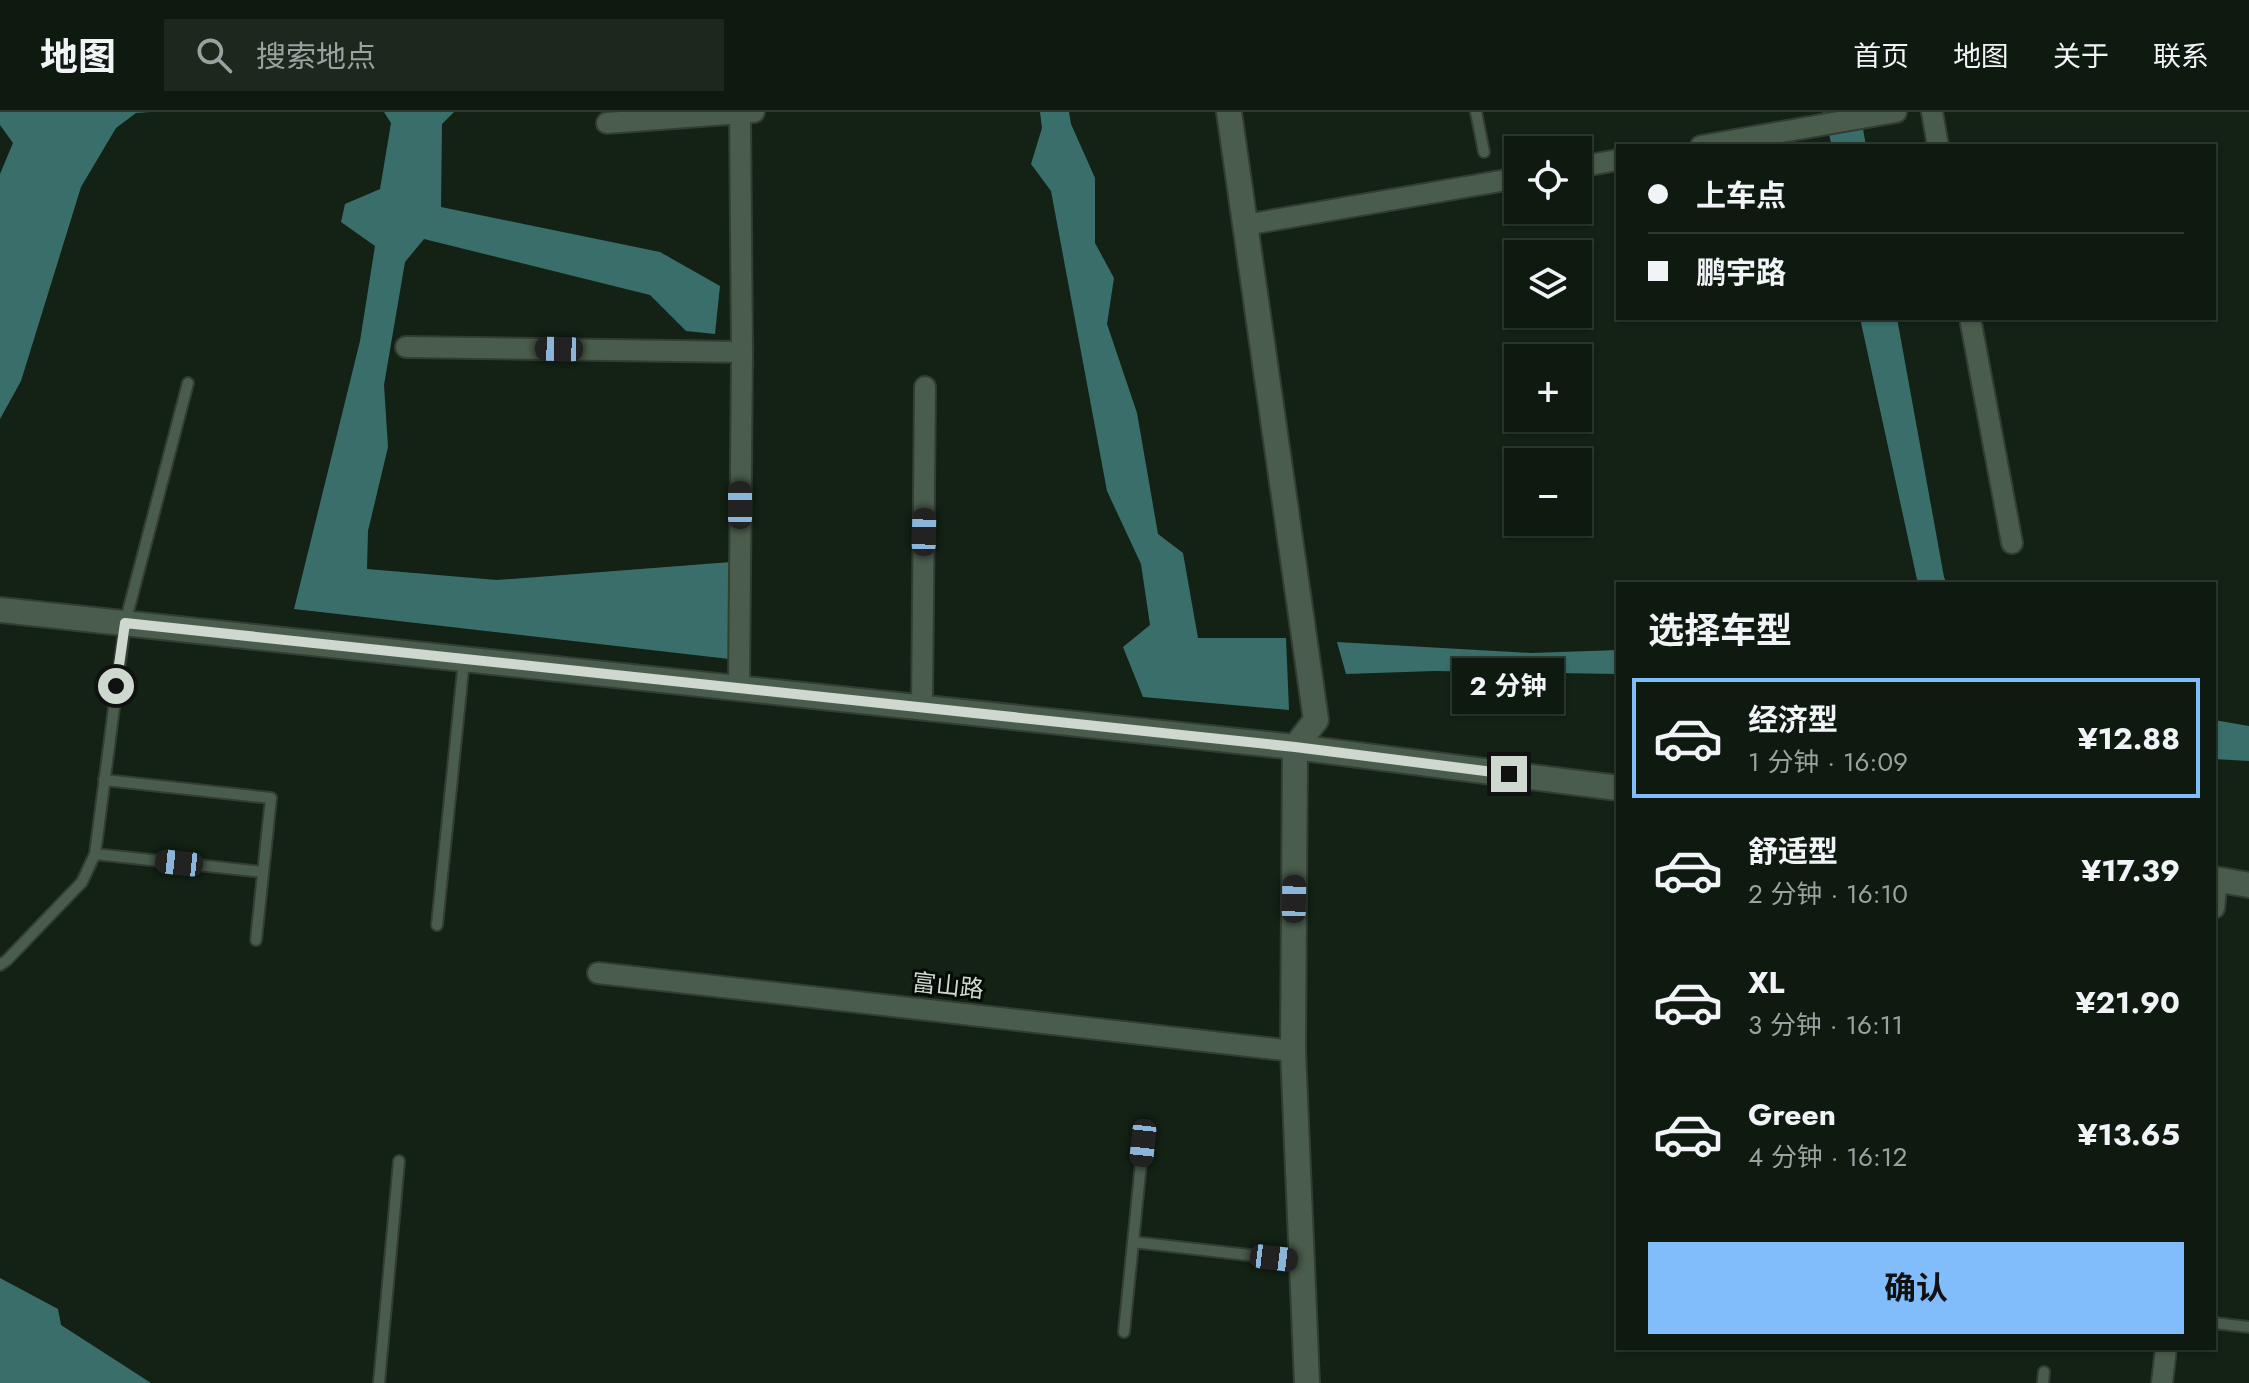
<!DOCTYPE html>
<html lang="zh">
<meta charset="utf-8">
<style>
:root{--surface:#0e1a10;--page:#1c271e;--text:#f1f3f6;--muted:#9ba19f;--line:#2e3830;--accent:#81bdfa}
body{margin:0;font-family:Jost,"Noto Sans SC",sans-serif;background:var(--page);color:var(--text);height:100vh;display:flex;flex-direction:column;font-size:30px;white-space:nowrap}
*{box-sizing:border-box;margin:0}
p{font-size:26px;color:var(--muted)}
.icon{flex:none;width:44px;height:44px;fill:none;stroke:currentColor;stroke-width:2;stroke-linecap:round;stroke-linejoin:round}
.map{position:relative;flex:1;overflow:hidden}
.drawer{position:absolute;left:1616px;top:470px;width:600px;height:768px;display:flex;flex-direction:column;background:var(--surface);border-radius:0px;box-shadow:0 2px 6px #0004,0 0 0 2px var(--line)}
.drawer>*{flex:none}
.hud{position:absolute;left:1616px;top:32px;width:600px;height:176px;border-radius:0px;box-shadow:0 2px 6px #0004,0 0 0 2px var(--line);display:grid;align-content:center;height:176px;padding:0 32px;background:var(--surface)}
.fabs{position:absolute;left:1504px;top:24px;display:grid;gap:16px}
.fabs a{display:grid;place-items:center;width:88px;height:88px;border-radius:0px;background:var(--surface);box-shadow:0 2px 6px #0004,0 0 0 2px var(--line);font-size:40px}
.end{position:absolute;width:36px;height:36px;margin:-18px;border:10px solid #ced8cf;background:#111;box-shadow:0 0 0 4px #111}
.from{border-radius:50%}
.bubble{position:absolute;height:56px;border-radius:0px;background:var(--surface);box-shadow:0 2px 6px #0004,0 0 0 2px var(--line);font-size:26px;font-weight:700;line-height:56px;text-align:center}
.car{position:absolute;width:24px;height:48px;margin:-24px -12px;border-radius:10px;box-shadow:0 0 6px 2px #0007;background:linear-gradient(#222 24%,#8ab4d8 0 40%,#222 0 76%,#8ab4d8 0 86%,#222 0)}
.hud b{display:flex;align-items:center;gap:28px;height:76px;font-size:30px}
.hud b+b{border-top:2px solid var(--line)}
.hud i{width:20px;height:20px;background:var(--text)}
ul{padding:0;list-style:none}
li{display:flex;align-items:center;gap:24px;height:120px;margin:0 16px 12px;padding:0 16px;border:4px solid transparent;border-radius:0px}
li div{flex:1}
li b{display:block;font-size:30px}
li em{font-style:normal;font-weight:700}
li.current{border-color:var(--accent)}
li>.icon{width:72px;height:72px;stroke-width:1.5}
h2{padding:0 32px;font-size:36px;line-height:96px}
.action{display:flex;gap:16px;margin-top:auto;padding:16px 32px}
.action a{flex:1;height:92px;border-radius:0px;background:var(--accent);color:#111;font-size:32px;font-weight:700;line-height:92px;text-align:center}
header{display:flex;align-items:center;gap:48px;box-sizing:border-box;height:112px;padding:0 40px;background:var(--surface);border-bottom:2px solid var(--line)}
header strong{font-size:38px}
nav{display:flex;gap:44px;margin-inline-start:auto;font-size:28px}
.search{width:560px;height:72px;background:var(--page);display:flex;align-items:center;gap:20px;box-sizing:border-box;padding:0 28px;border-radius:0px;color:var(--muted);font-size:30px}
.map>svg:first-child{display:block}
</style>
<header>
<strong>地图</strong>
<div class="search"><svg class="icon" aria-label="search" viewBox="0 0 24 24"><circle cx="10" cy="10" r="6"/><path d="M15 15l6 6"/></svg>搜索地点</div>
<nav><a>首页</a><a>地图</a><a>关于</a><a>联系</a></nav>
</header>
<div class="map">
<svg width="2249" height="1271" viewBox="0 0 2249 1271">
<rect width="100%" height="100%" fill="#132215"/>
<path fill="#396e6a" d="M 0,0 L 150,0 L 136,1 L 116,16 L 81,75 L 21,269 L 0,307 L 0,62 L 13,31 L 0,13 Z
M 384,0 L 454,0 L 442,12 L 441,95 L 660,140 L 720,174 L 715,222 L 686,219 L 650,183 L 424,127 L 405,150 L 384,273 L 388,335 L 368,419 L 367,457 L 497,468 L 731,450 L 729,547 L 294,497 L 360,229 L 375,134 L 341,110 L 345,92 L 380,77 L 391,11 Z
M 1040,0 L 1069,0 L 1071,12 L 1095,66 L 1095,131 L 1114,166 L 1107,212 L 1137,301 L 1158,422 L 1183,441 L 1198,526 L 1286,526 L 1289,598 L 1143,585 L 1123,535 L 1150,513 L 1141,452 L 1107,379 L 1051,79 L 1031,52 L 1042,16 Z
M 1823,0 L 1860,0 L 1866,34 L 1832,34 Z
M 1860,206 L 1897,206 L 1944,465 L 1947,472 L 1918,472 Z
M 1337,530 L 1532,541 L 1618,538 L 1618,562 L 1434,559 L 1346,562 Z
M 2214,608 L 2249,614 L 2249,649 L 2214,647 Z
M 0,1166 L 58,1197 L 61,1213 L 151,1271 L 0,1271 Z"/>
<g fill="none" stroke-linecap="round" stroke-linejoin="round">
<g stroke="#323d33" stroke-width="14">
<path id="lane" d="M 1476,0 L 1484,40
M 104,668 L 271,686 L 256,828
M 95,742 L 263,760
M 437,813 L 464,548
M 0,853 L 7,848 L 82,770 L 95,742 L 125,511 L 188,271
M 1133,1130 L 1302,1149
M 2214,1211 L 2249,1215
M 1124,1220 L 1143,1031
M 379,1271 L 399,1049
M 2043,1271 L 2044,1260"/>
</g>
<g stroke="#323d33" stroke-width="24">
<path id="street" d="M 1932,0 L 1938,34
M 607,11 L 754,0
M 1701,34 L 1896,0
M 1578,55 L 1618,48
M 1245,113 L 1518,66
M 1970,206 L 2012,431
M 406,235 L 742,240
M 739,575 L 742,240 L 740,2
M 922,595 L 925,275
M 2214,796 L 2217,767
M 598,861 L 1293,939
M 2162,1271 L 2166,1236"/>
</g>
<g stroke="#323d33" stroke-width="28">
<path id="secondary" d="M 1229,0 L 1316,608 L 1295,635 L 1293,939 L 1307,1271
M 0,498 L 1295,635 L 1618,676
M 2214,767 L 2249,773"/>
</g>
<use href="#lane" stroke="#4a5c4c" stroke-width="10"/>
<use href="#street" stroke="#4a5c4c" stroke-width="20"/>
<use href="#secondary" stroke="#4a5c4c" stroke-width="24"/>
</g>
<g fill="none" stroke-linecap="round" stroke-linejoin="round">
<path stroke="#ced8cf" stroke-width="10" d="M 116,574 L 125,511 L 1295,635 L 1509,662"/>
</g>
<g text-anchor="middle" stroke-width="6" stroke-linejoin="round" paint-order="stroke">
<g font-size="24" fill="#ced8cf" stroke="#040a05">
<text transform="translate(948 874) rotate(6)" y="8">富山路</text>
</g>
</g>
</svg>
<div class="fabs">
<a><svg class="icon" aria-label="locate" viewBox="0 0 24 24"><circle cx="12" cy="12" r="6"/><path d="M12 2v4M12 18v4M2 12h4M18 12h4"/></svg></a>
<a><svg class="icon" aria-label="layers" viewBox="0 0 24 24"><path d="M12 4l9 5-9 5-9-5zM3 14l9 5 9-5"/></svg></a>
<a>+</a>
<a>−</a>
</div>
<i class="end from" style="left:116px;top:574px"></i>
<i class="end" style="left:1509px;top:662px"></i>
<div class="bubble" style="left:1452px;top:546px;width:112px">2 分钟</div>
<i class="car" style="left:559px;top:237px;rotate:271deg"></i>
<i class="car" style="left:740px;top:393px;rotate:0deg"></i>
<i class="car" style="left:924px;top:420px;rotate:1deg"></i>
<i class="car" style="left:179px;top:751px;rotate:276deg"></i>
<i class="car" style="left:1294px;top:787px;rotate:1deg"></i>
<i class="car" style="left:1143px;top:1031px;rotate:186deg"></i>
<i class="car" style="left:1274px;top:1146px;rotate:97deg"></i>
<div class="hud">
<b><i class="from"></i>上车点</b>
<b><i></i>鹏宇路</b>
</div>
<section class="drawer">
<h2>选择车型</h2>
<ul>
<li class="current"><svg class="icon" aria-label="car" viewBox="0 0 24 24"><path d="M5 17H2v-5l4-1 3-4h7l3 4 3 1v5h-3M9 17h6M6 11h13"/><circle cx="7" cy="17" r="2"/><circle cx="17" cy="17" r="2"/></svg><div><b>经济型</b><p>1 分钟 · 16:09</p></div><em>¥12.88</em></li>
<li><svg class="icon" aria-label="car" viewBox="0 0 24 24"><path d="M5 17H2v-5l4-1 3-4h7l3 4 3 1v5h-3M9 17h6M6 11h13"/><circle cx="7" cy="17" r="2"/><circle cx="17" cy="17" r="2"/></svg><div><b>舒适型</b><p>2 分钟 · 16:10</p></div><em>¥17.39</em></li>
<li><svg class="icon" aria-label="car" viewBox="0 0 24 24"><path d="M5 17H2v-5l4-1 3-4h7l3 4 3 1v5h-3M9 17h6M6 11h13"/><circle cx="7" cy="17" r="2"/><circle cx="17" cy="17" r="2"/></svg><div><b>XL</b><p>3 分钟 · 16:11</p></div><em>¥21.90</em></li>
<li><svg class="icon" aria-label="car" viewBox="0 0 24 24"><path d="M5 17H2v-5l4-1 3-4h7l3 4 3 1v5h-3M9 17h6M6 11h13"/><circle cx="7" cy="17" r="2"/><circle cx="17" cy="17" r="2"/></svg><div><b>Green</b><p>4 分钟 · 16:12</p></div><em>¥13.65</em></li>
</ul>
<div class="action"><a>确认</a></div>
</section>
</div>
